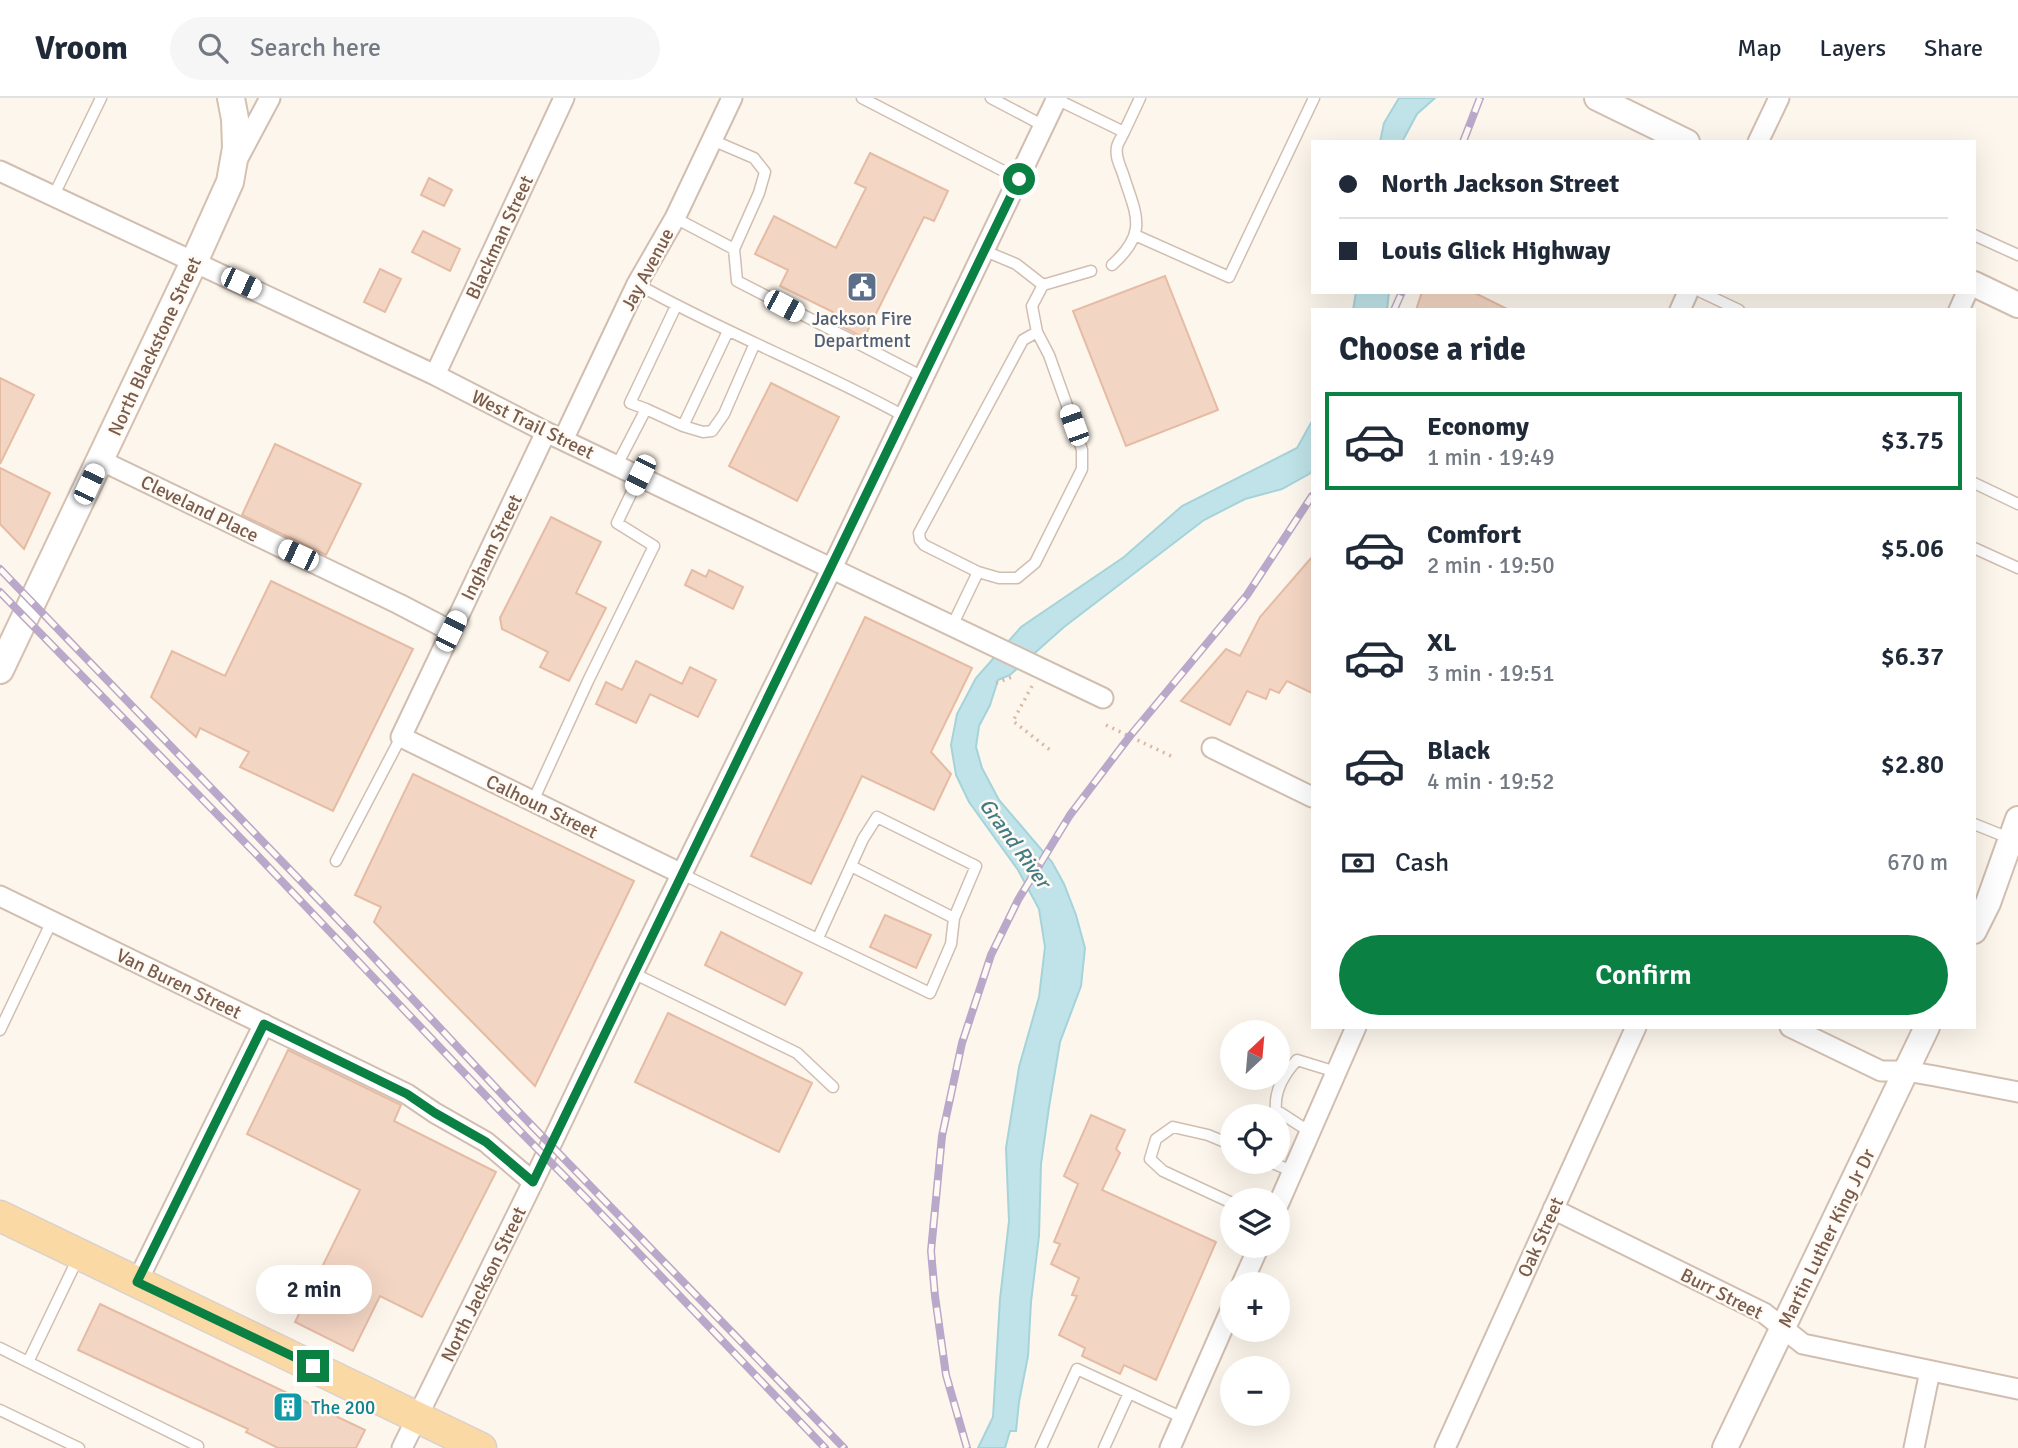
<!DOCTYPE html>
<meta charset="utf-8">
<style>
:root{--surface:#fff;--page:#f6f6f7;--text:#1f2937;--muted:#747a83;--line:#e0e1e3;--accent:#0b8043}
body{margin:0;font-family:Signika,sans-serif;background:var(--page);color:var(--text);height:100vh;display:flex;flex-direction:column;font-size:26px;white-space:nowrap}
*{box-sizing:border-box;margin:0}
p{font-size:23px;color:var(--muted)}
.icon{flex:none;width:38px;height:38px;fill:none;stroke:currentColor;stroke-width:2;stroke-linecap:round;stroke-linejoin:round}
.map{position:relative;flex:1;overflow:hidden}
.panel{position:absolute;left:1311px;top:210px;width:665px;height:721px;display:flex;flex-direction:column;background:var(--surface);border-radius:0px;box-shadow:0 7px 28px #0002}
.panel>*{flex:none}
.guide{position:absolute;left:1311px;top:42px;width:665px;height:154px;border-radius:0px;box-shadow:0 7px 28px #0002;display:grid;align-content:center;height:154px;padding:0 28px;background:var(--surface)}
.needle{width:46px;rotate:26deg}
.controls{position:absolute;left:1220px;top:922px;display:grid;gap:14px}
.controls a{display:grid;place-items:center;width:70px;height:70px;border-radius:50%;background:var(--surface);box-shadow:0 7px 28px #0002;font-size:35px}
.end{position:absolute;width:32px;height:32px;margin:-16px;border:9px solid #0b8043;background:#fff;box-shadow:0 0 0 4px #fff}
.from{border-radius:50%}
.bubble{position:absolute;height:49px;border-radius:24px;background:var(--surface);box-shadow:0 7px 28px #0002;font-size:23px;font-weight:600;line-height:49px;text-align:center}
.car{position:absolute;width:21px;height:42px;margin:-21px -10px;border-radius:9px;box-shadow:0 0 5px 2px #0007;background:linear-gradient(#fff 24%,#345 0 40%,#fff 0 76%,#345 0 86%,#fff 0)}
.guide b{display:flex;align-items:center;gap:24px;height:66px;font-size:26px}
.guide b+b{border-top:2px solid var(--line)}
.guide i{width:18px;height:18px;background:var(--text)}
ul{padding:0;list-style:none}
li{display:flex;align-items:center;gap:21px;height:98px;margin:0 14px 10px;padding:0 14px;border:4px solid transparent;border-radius:0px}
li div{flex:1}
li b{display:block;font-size:26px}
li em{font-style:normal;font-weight:600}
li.on{border-color:var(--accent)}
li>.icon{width:63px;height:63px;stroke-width:1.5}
h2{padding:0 28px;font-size:32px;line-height:84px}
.pay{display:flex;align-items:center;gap:18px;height:77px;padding:0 28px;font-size:26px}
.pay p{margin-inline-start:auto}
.cta{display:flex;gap:14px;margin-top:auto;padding:14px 28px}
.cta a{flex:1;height:80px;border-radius:42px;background:var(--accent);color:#fff;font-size:28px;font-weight:600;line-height:80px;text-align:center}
header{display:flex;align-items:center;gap:42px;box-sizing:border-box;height:98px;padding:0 35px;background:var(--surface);border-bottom:2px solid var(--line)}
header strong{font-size:33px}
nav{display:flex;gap:38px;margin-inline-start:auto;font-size:24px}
.search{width:490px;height:63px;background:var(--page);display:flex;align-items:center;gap:18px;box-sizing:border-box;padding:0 24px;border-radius:38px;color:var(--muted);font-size:26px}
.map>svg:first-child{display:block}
</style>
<header>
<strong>Vroom</strong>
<div class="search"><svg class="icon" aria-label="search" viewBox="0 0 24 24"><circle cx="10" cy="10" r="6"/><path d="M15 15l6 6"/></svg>Search here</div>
<nav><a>Map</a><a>Layers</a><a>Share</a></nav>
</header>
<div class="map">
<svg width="2018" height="1350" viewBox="0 0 2018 1350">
<rect width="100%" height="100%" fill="#fdf6ec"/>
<path fill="#bfe3e8" stroke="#a5d3da" stroke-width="2" d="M 1399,0 L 1435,0 L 1417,16 L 1402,44 L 1380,44 L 1384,25 Z
M 1356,194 L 1389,194 L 1387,212 L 1353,212 Z
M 1312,323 L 1312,373 L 1309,376 L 1282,391 L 1245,401 L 1204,422 L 1064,529 L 1010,577 L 998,582 L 990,607 L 979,628 L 976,649 L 982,670 L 999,702 L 1052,764 L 1064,786 L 1076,817 L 1085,850 L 1081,888 L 1060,944 L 1049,1009 L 1041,1066 L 1039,1138 L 1031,1204 L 1028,1258 L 1019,1304 L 1016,1333 L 1010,1333 L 1005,1350 L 978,1350 L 993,1319 L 1000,1201 L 1009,1123 L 1006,1050 L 1019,969 L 1039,899 L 1045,849 L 1039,811 L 1018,772 L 969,704 L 956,677 L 951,647 L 957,616 L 976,580 L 1021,529 L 1124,459 L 1182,408 L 1297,350 Z"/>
<path fill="#f3d5c3" stroke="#e6bba3" stroke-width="2" d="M 870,55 L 948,93 L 934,123 L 924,119 L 864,240 L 830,222 L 833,214 L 780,188 L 788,172 L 755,156 L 774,118 L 836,150 L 866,90 L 855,85 Z
M 429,80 L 452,92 L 444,108 L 421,97 Z
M 423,133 L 460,151 L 450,173 L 412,154 Z
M 380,171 L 401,181 L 385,214 L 364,204 Z
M 1165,178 L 1218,312 L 1126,348 L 1073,213 Z
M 1422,194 L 1473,194 L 1509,212 L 1416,212 Z
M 0,280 L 34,297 L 0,366 Z
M 771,285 L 839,319 L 797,403 L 729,368 Z
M 275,346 L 361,386 L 326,457 L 242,417 Z
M 0,370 L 50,395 L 24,451 L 0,426 Z
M 551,419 L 601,444 L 576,495 L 606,510 L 569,583 L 540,569 L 548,554 L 502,531 L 500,520 Z
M 1312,459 L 1312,595 L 1287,583 L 1279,595 L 1270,591 L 1266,601 L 1247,593 L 1230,627 L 1181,603 L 1226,551 L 1240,558 L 1260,519 Z
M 692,472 L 706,479 L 709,472 L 743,489 L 733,511 L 685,487 Z
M 271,483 L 413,551 L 333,713 L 240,669 L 249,654 L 200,630 L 196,639 L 151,599 L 172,553 L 225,578 Z
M 865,519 L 972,570 L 931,654 L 951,676 L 934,712 L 862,678 L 811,786 L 751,758 Z
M 636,563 L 682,586 L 690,569 L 716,582 L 698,619 L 650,596 L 636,625 L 596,606 L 606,584 L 622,592 Z
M 413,676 L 634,783 L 535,988 L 374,824 L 381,809 L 355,797 Z
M 885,817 L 931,837 L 916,870 L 870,849 Z
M 721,834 L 802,875 L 785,907 L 705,867 Z
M 668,915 L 812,985 L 779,1054 L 635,984 Z
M 288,952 L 401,1007 L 394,1023 L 496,1074 L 422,1219 L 380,1198 L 353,1253 L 295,1224 L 360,1092 L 247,1036 Z
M 1091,1017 L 1125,1032 L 1116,1051 L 1120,1055 L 1102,1092 L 1216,1144 L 1156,1282 L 1124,1267 L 1120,1276 L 1082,1258 L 1085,1250 L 1059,1237 L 1077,1198 L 1072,1197 L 1079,1180 L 1051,1166 L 1060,1146 L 1054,1144 L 1078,1086 L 1064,1078 Z
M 100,1206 L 365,1332 L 356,1350 L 278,1350 L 246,1334 L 248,1331 L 78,1252 Z"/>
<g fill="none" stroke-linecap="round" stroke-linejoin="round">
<g stroke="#d1beb0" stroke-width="13">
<path id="service" d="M 862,0 L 1019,81
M 991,0 L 1044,28
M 1056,1 L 1124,34 L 1140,0
M 712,42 L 754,60 L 765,74 L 759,95 L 734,151
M 53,99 L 101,0
M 675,120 L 734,151 L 737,183 L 923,279
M 1135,137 L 1229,179 L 1314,0
M 1974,137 L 2018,157
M 985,153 L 1016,166 L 1043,187
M 1112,167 C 1149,134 1136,117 1123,76 C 1120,67 1115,59 1117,49 C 1118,44 1122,39 1124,34
M 637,186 C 724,235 817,270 904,318
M 1701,194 L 1739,212
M 646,311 L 683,328 L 728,233
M 683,328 L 703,334 L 712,333 L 724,316 L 755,245
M 617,367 L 646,311 L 630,305 L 676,208
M 1974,385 L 2018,406
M 1974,450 L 2018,470
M 978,474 L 924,447 L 920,442 L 919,435 L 1023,242 L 1037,234
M 952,528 L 978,474 L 999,480 L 1017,480 L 1035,465 L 1082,371 L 1082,352 L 1074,327 L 1049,257 L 1037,234 L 1032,208 L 1043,187 L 1091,173
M 533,703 L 588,583 L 654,448 L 617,425 L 640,377
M 1974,726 L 2009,740
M 336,763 L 401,639
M 851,768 L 954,820
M 682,776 L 930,895 L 951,846 L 954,820 L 976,768 L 877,719 L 863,741 L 818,840
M 633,875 L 797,955 L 833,989
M 0,932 L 52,823
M 1310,1034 L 1276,1012 C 1274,993 1284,976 1297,962 L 1336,974
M 1232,1047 L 1208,1037 L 1173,1029 L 1156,1041 L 1150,1061 L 1163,1073 L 1232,1105
M 1270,1064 L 1292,1073
M 78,1160 L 28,1264 L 198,1348 L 197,1350
M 0,1250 L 28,1264
M 1129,1295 L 1183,1320
M 0,1312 L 79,1350
M 1041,1350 L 1077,1271 L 1129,1295 L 1104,1350"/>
</g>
<g stroke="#d1beb0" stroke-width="23">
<path id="minor" d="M 1758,44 L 1779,0
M 237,62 L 270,0
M 0,73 L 435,277 L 546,334 L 1103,600
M 1680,212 L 1688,194
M 1959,212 L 1967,194
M 435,277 L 564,0
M 546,334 L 401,639 L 682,776
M 563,342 L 637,186 L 675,120 L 732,0
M 100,362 L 399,506 L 451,533
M 1212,650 L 1312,699
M 0,798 L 407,996 L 435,1015 L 486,1044 L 533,1084
M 1790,929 L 1881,973 L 1906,973 L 1935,978 L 2018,994
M 1278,1107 L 1356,929
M 1553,1111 L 1764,1215 L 1803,1246 L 2018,1291
M 137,1184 L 264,926
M 1242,1186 L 1259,1148
M 402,1350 L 533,1084 L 633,875 L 832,470 L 1057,0
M 1170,1350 L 1232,1209
M 1445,1350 L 1636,929
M 1914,1350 L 1930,1273"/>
</g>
<g stroke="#d1beb0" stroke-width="28">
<path id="tertiary" d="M 1597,0 L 1687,44
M 1974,186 L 2018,207
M 1974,833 L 1988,805 L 2018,721
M 1725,1350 L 1927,929"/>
</g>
<g stroke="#d6c0b0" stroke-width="30">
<path id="secondary" d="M 0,572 L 194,164 L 230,84 L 236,50 L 235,21 L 231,0"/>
</g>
<g stroke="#dad1cd" stroke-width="33">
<path id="primary" d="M 0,1118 L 481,1350"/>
</g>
<path stroke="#d9b8a5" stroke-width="3.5" stroke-dasharray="2 5" stroke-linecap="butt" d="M 996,585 L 1015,578
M 1032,588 L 1013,623 L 1050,652
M 1106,627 L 1175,660"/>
<use href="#service" stroke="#fff" stroke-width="10"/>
<use href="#minor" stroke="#fff" stroke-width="19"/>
<use href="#tertiary" stroke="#fff" stroke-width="24"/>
<use href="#secondary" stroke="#fff" stroke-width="26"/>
<use href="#primary" stroke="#fbd9a5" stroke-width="30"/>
<g stroke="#b9a8c9" stroke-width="8">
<path id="rail" d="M 1463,44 L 1480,0
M 1394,212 L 1402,194
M 0,471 L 349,833 L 513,1008 L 844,1350
M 0,494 L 257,757 L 505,1018 L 585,1099 L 825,1350
M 967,1350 L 946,1277 L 935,1198 L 931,1153 L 942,1038 L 962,945 L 991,857 L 1018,802 L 1070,717 L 1130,638 L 1247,497 L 1312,398"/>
</g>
<use href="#rail" stroke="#fffaf3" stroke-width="5" stroke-dasharray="16" stroke-linecap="butt"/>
</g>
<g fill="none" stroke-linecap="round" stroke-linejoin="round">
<path stroke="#0b8043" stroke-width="9" d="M 313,1268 L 137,1184 L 264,926 L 407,996 L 435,1015 L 486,1044 L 533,1084 L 1019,81"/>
</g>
<defs>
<g id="civic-square" transform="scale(1.575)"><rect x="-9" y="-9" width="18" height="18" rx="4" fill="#5c6f8a" stroke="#fffaf3"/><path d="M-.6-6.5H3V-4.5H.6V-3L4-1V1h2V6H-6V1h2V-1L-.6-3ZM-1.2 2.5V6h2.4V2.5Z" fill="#fff"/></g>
<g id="building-square" transform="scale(1.575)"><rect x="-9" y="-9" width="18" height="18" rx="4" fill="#0f9aa8" stroke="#fffaf3"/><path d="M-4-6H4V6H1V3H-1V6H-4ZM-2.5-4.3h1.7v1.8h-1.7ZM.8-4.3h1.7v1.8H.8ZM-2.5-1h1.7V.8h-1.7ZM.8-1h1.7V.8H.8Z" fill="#fff"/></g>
</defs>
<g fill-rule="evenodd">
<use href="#civic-square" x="862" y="189"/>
<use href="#building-square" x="288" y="1309"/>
</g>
<g text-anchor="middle" stroke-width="5" stroke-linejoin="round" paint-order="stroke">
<g font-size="19" fill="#7a5c4d" stroke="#fffaf3">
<text transform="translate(499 139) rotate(-65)" y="7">Blackman Street</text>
<text transform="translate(647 171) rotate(-62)" y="7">Jay Avenue</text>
<text transform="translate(154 248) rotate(-65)" y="7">North Blackstone Street</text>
<text transform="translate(533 326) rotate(26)" y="7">West Trail Street</text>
<text transform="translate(200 410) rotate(26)" y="7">Cleveland Place</text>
<text transform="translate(491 449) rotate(-64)" y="7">Ingham Street</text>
<text transform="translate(542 708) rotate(26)" y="7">Calhoun Street</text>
<text transform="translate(179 885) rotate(26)" y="7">Van Buren Street</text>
<text transform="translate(1540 1139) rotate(-66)" y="7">Oak Street</text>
<text transform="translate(1826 1140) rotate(-64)" y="7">Martin Luther King Jr Dr</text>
<text transform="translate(483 1186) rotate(-64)" y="7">North Jackson Street</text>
<text transform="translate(1722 1195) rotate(27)" y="7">Burr Street</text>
</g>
<g font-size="19" fill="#4e5e75" stroke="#fffaf3">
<text x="862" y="227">Jackson Fire<tspan x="862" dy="22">Department</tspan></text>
</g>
<g font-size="19" fill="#0d838f" stroke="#fffaf3" text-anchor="start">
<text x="311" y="1316">The 200</text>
</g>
<g font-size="21" font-style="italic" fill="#437c86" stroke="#fffaf3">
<text transform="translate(1015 745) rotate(54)" y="7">Grand River</text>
</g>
</g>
</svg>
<div class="controls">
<a><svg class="needle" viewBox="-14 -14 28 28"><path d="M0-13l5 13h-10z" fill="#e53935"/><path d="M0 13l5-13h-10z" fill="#747a83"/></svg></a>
<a><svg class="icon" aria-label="locate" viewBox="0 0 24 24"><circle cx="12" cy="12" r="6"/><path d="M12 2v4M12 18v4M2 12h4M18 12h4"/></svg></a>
<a><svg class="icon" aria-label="layers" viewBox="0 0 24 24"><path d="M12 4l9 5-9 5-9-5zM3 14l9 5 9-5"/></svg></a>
<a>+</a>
<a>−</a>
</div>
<i class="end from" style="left:1019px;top:81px"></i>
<i class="end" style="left:313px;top:1268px"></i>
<div class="bubble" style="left:256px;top:1167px;width:116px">2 min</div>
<i class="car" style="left:241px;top:185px;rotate:115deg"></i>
<i class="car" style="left:784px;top:208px;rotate:118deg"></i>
<i class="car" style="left:1074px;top:327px;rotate:340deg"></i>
<i class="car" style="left:640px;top:377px;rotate:206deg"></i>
<i class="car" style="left:89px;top:386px;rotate:25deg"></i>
<i class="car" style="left:298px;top:457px;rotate:295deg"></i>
<i class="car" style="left:451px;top:533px;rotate:26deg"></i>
<div class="guide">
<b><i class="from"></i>North Jackson Street</b>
<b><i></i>Louis Glick Highway</b>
</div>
<section class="panel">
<h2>Choose a ride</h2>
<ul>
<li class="on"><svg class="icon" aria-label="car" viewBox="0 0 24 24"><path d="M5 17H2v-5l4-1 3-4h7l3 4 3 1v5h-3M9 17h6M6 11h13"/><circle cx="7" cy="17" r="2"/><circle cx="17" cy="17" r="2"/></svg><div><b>Economy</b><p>1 min · 19:49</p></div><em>$3.75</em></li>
<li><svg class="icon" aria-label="car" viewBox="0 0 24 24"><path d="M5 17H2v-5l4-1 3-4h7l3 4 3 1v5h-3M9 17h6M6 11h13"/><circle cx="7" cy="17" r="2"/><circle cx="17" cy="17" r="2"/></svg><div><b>Comfort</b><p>2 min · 19:50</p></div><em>$5.06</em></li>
<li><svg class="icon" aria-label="car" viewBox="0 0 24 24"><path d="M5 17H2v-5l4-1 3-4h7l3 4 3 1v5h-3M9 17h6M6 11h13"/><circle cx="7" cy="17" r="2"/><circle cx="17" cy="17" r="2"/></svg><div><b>XL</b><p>3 min · 19:51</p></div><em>$6.37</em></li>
<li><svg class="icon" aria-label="car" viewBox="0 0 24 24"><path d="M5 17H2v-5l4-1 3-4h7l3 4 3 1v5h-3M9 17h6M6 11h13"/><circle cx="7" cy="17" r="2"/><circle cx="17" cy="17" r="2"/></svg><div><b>Black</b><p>4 min · 19:52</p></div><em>$2.80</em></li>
</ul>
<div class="pay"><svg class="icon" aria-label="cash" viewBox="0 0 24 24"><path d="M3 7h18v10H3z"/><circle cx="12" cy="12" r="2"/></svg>Cash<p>670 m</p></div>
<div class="cta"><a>Confirm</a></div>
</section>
</div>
